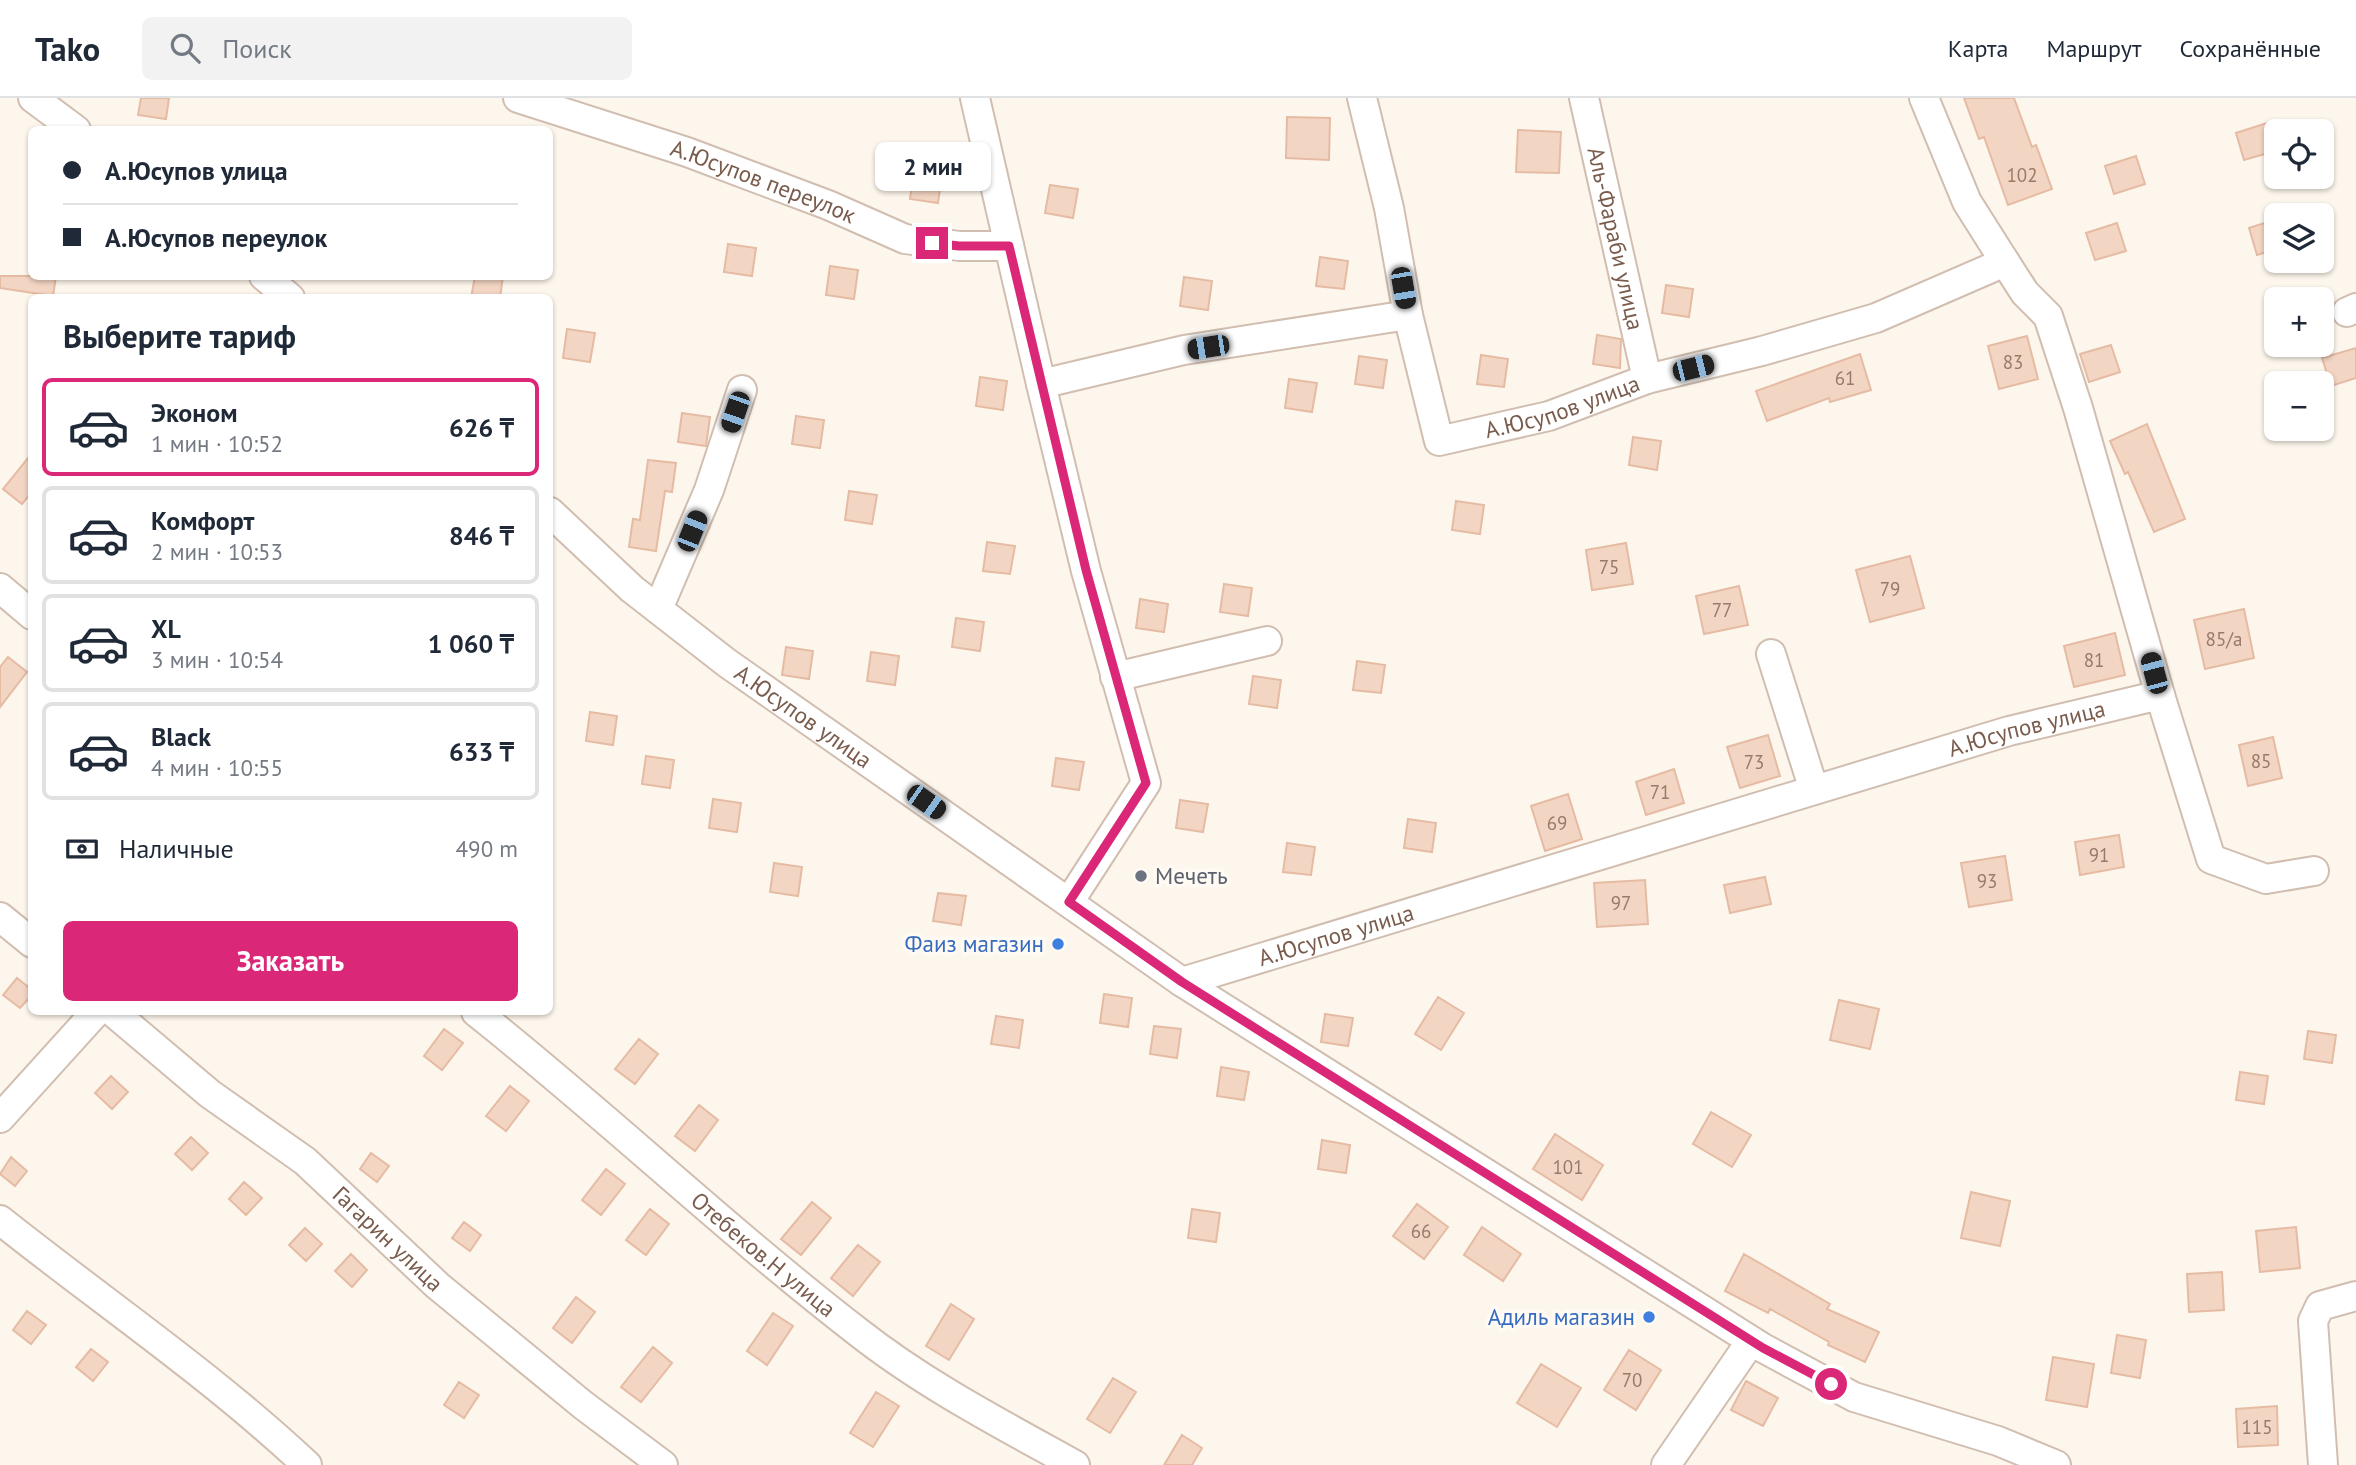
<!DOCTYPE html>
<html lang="ru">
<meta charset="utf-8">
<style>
:root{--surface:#fff;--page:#f2f2f3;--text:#1f2937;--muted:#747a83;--line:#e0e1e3;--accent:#db2777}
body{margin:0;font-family:"PT Sans",sans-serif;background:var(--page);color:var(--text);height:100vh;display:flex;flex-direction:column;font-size:26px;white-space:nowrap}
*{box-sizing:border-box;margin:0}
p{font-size:23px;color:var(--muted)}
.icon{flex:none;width:38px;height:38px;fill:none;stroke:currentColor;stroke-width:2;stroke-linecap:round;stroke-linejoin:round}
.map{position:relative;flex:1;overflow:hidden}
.drawer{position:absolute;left:28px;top:196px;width:525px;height:721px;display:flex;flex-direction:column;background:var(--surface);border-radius:10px;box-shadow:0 2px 5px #0004}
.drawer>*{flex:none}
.top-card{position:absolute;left:28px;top:28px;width:525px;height:154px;border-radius:10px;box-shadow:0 2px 5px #0004;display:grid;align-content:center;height:154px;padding:0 35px;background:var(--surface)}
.tools{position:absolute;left:2264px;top:21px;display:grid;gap:14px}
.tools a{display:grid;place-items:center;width:70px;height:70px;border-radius:10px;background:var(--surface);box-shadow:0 2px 5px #0004;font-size:35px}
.end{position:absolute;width:32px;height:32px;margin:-16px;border:9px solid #db2777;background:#fff;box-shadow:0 0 0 4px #fff}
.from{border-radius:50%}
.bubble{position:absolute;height:49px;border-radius:10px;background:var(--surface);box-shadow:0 2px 5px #0004;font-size:23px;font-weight:600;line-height:49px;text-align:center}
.car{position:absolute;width:21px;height:42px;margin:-21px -10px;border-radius:9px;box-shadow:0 0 5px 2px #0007;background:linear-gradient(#222 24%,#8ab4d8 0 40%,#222 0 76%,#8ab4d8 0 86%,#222 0)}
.top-card b{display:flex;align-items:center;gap:24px;height:66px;font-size:26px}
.top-card b+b{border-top:2px solid var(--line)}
.top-card i{width:18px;height:18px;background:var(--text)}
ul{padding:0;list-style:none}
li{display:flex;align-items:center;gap:21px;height:98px;margin:0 14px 10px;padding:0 21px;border:4px solid var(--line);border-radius:10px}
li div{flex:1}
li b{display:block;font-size:26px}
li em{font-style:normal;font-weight:600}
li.active{border-color:var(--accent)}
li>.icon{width:63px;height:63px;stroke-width:1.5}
h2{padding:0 35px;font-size:32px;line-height:84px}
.pay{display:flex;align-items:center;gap:18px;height:77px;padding:0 35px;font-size:26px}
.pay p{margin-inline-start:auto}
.action{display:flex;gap:14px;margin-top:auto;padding:14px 35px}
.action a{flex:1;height:80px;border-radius:10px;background:var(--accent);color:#fff;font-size:28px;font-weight:600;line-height:80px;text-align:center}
header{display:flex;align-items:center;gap:42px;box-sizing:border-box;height:98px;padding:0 35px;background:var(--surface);border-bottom:2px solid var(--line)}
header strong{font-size:33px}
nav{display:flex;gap:38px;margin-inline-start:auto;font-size:24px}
.search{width:490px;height:63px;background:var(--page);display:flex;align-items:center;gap:18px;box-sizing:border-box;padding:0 24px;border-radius:10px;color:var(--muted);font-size:26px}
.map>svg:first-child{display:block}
</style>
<header>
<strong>Tako</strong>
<div class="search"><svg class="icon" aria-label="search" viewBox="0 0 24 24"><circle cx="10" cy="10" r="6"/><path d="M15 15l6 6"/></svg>Поиск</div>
<nav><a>Карта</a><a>Маршрут</a><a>Сохранённые</a></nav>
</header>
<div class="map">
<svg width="2356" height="1367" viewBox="0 0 2356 1367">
<rect width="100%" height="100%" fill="#fdf6ec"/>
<path fill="#f3d5c3" stroke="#e6bba3" stroke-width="2" d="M 141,0 L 169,0 L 166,21 L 138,17 Z
M 1964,0 L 2014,0 L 2032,49 L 2036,47 L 2052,91 L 2008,107 L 1984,39 L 1979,41 Z
M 1287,19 L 1330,20 L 1329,62 L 1286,60 Z
M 2267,25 L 2275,53 L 2244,62 L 2236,35 Z
M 1518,32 L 1561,34 L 1559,75 L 1516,74 Z
M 2136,58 L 2145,86 L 2114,96 L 2105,68 Z
M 914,72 L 942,76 L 938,105 L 910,101 Z
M 1050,87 L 1078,91 L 1073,120 L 1045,115 Z
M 2277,121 L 2277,151 L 2257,157 L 2249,130 Z
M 2117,125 L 2126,153 L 2095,162 L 2086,135 Z
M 728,146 L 756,150 L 752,178 L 724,174 Z
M 1320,159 L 1348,163 L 1344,191 L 1316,188 Z
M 830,168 L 858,172 L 854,201 L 826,197 Z
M 0,178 L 56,178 L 53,198 L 0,190 Z
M 475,178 L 503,178 L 500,200 L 471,200 Z
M 1184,179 L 1212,183 L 1208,212 L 1180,208 Z
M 1666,187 L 1693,191 L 1689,219 L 1662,215 Z
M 567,231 L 595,235 L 590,264 L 563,260 Z
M 1597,237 L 1621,241 L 1620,270 L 1593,266 Z
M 2027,238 L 2038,281 L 1999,291 L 1988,248 Z
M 2111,247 L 2120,274 L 2089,284 L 2080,256 Z
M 2356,250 L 2356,280 L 2331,288 L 2322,260 Z
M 1860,256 L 1871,292 L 1830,304 L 1829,300 L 1767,323 L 1756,293 Z
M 1481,257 L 1508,261 L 1504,289 L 1477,286 Z
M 1359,258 L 1387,262 L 1383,290 L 1355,286 Z
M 980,279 L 1007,283 L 1003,312 L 976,308 Z
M 1289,281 L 1317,285 L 1312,314 L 1285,310 Z
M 682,315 L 710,319 L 706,348 L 678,344 Z
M 796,318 L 824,322 L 820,350 L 792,346 Z
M 2147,326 L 2185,421 L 2154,434 L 2128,374 L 2125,376 L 2110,343 Z
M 1633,339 L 1661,343 L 1657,372 L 1629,367 Z
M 32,355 L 32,394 L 22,406 L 3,391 Z
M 648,362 L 676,365 L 672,394 L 665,393 L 656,453 L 629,449 L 633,421 L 640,422 Z
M 849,393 L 877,397 L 872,426 L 845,422 Z
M 1456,403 L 1484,407 L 1480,436 L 1452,432 Z
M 987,444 L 1015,448 L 1010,476 L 983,473 Z
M 1626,445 L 1633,486 L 1592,492 L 1586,452 Z
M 1910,458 L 1924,510 L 1870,524 L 1856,472 Z
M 1224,486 L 1252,490 L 1248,518 L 1220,514 Z
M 1739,488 L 1748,527 L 1704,536 L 1696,498 Z
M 1140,501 L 1168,506 L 1164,534 L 1136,530 Z
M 2244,511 L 2254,560 L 2205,571 L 2194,522 Z
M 956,520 L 984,524 L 980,553 L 952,549 Z
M 2115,535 L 2125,577 L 2074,589 L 2064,548 Z
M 786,549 L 813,553 L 809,581 L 782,577 Z
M 871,554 L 899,558 L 895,587 L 867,583 Z
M 8,559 L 27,574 L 0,609 L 0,569 Z
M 1357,563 L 1385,567 L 1381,595 L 1353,592 Z
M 1253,578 L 1281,582 L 1277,610 L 1249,606 Z
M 590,614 L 617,618 L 613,647 L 586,643 Z
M 1768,637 L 1780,678 L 1740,690 L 1727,649 Z
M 2273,639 L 2282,680 L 2248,688 L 2239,647 Z
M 646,658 L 674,662 L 670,690 L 642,686 Z
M 1056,660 L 1084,664 L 1079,692 L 1052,688 Z
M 1674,671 L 1684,705 L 1646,717 L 1636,684 Z
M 1568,696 L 1582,741 L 1545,753 L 1531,708 Z
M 713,701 L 741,705 L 737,734 L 709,730 Z
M 1180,702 L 1208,706 L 1203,734 L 1176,730 Z
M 1408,721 L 1436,725 L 1432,754 L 1404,750 Z
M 2119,737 L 2124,769 L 2080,777 L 2075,744 Z
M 1287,745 L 1315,749 L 1311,777 L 1283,774 Z
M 2005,758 L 2012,802 L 1969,809 L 1961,765 Z
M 774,765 L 802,769 L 798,798 L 770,794 Z
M 1765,779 L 1771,806 L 1730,815 L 1724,787 Z
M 1645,782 L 1648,826 L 1597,829 L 1594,785 Z
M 938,795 L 966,798 L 961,827 L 933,823 Z
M 17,880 L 32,892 L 32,897 L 20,910 L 3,897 Z
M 1104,896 L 1132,900 L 1128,929 L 1100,925 Z
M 1438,899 L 1464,915 L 1441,952 L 1415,936 Z
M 1839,902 L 1879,911 L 1870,951 L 1830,942 Z
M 1325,916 L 1353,920 L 1348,948 L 1321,944 Z
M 996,918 L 1023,922 L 1019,950 L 991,946 Z
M 1154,928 L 1181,931 L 1177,960 L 1150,956 Z
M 444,931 L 463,945 L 442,972 L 424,958 Z
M 2308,933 L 2336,937 L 2332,965 L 2304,961 Z
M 639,941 L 658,956 L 635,986 L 615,971 Z
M 1221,969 L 1249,974 L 1244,1002 L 1217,998 Z
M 2240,974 L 2268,978 L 2264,1006 L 2236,1002 Z
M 111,978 L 128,994 L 112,1011 L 95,995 Z
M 510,988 L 529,1003 L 506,1033 L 486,1018 Z
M 699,1007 L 718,1022 L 695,1053 L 675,1038 Z
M 1711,1014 L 1751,1037 L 1732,1069 L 1693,1046 Z
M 1555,1036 L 1603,1067 L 1582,1102 L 1533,1071 Z
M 191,1039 L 208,1055 L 192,1072 L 175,1056 Z
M 1322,1042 L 1350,1047 L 1346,1075 L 1318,1071 Z
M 371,1055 L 389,1068 L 377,1084 L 360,1071 Z
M 11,1059 L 27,1073 L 15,1088 L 0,1076 Z
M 606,1071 L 625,1086 L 601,1117 L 582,1102 Z
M 244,1084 L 262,1100 L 246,1117 L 229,1101 Z
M 1971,1094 L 2010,1103 L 2000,1148 L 1961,1140 Z
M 812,1104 L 831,1120 L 801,1157 L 781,1141 Z
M 1417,1106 L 1448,1129 L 1424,1161 L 1393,1138 Z
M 650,1111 L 669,1126 L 646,1157 L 626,1142 Z
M 1192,1111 L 1220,1115 L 1216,1144 L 1188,1140 Z
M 464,1124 L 481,1137 L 470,1153 L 452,1140 Z
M 1482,1129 L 1521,1156 L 1503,1183 L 1464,1157 Z
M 2296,1129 L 2300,1170 L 2260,1174 L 2256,1133 Z
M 305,1130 L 322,1146 L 306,1163 L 289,1147 Z
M 858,1147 L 880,1164 L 853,1198 L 831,1180 Z
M 351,1156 L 367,1172 L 352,1189 L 335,1173 Z
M 1744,1156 L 1830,1206 L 1827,1211 L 1879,1234 L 1865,1264 L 1828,1247 L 1829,1244 L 1770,1211 L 1768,1215 L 1725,1193 Z
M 2222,1174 L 2224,1212 L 2189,1214 L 2187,1176 Z
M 576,1199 L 595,1214 L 572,1245 L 553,1230 Z
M 951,1206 L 974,1221 L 949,1262 L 926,1248 Z
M 27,1213 L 46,1227 L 31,1246 L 13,1232 Z
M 773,1215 L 793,1228 L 767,1267 L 747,1253 Z
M 2117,1237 L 2146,1242 L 2140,1280 L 2111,1275 Z
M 653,1249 L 672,1265 L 641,1304 L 621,1289 Z
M 91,1251 L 108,1264 L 93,1283 L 76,1269 Z
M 1629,1252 L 1661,1272 L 1636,1312 L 1604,1292 Z
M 2053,1259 L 2094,1266 L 2087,1309 L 2046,1302 Z
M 1541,1266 L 1581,1290 L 1557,1329 L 1517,1305 Z
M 1113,1280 L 1136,1294 L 1110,1335 L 1087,1321 Z
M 1746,1283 L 1778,1300 L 1763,1328 L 1731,1312 Z
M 459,1284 L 479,1297 L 464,1320 L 444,1307 Z
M 876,1294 L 899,1308 L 873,1349 L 850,1335 Z
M 2277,1308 L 2278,1347 L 2238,1349 L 2236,1311 Z
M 1182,1337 L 1202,1350 L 1192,1367 L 1164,1367 Z"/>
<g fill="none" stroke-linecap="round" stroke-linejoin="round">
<g stroke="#d1beb0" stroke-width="32">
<g id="minor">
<path d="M 33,0 L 76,32"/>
<path id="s1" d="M 518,0 L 687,54 L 828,107 L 905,141 L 959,148 L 1009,148"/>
<path d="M 975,0 L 1041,286"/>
<path d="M 1362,0 L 1389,110 L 1408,217"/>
<path id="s2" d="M 1584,0 L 1647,281"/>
<path d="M 1924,0 L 1967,104 L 2005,164"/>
<path d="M 264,178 L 290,200"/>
<path d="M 2347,214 L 2356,210"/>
<path id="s3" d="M 550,414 L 632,491 L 727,565 L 1182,884 L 1763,1250 L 1854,1299 L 1998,1343 L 2056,1367"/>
<path d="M 0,490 L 32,517"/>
<path d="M 658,511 L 709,392 L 742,292"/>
<path d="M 1771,556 L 1814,692"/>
<path d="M 1115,579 L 1267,543"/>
<path id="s4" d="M 1069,804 L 1146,685 L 1086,473 L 1041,286 L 1184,252 L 1408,217 L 1439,343 L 1549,318 L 1647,281 L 1762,253 L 1876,220 L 2005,164 L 2025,195 L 2048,218 L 2078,310 L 2160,597"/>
<path d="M 0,819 L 32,845"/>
<path id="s5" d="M 1182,884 L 2009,633 L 2160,597 L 2211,761 L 2266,781 L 2314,773"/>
<path id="s6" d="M 113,914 L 210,996 L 305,1063 L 438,1188 L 583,1307 L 663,1367"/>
<path id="s7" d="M 476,914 C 606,1017 726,1132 858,1234 C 924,1286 1001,1326 1075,1367"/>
<path d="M 0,1020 L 96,914"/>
<path d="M 0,1122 C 103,1204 211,1277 307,1367"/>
<path d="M 1666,1367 L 1751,1243"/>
<path d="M 2323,1367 L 2313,1223 L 2320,1208 L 2356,1198"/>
</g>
</g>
<use href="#minor" stroke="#fff" stroke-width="28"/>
</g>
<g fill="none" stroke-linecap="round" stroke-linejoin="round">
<path stroke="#db2777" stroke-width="9" d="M 932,145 L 959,148 L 1009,148 L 1086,472 L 1146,685 L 1069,804 L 1182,884 L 1763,1250 L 1831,1286"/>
</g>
<circle fill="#6b7280" stroke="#fffaf3" stroke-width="2.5" cx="1141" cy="778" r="7"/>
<g fill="#3f7fe0" stroke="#fffaf3" stroke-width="2.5">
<circle cx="1058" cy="846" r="7"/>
<circle cx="1649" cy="1219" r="7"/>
</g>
<g text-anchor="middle" stroke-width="7" stroke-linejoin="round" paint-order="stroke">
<g font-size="19" fill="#987a6a">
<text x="2022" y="84">102</text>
<text x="2013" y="271">83</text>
<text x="1845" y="287">61</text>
<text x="1609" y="476">75</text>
<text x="1890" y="498">79</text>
<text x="1722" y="519">77</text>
<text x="2224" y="548">85/а</text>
<text x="2094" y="569">81</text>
<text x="2261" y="670">85</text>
<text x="1754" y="671">73</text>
<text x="1660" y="701">71</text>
<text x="1557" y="732">69</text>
<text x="2099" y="764">91</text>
<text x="1987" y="790">93</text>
<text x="1621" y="812">97</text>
<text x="1568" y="1076">101</text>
<text x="1421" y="1140">66</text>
<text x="1632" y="1289">70</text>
<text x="2257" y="1336">115</text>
</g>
<g font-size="23" fill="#7a5c4d" stroke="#fffaf3">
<text dy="8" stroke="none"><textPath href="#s1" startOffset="259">А.Юсупов переулок</textPath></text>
<text dy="8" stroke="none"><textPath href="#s2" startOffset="144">Аль-Фараби улица</textPath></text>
<text dy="8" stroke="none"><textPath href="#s4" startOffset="1186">А.Юсупов улица</textPath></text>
<text dy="8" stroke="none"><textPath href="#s3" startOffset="326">А.Юсупов улица</textPath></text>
<text dy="8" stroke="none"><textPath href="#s5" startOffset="882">А.Юсупов улица</textPath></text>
<text dy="8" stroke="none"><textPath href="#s5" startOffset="161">А.Юсупов улица</textPath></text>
<text dy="8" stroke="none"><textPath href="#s6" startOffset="357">Гагарин улица</textPath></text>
<text dy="8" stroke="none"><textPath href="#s7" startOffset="376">Отебеков.Н улица</textPath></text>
</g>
<g font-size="23" fill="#5b616d" stroke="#fffaf3" text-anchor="start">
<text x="1155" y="786">Мечеть</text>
</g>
<g font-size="23" fill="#366cbe" stroke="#fffaf3" text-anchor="end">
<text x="1044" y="854">Фаиз магазин</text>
<text x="1635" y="1227">Адиль магазин</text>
</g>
</g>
</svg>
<div class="tools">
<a><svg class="icon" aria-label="locate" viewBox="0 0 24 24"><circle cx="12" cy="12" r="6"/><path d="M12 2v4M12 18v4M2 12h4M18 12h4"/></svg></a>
<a><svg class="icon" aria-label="layers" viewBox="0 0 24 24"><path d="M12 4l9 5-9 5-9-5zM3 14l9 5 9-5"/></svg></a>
<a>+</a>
<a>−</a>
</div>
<i class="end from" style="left:1831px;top:1286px"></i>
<i class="end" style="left:932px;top:145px"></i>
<div class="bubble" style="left:875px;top:44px;width:116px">2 мин</div>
<i class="car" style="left:1403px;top:190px;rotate:170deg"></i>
<i class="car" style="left:1208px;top:249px;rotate:261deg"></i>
<i class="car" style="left:1693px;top:270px;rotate:76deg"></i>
<i class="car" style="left:735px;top:314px;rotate:199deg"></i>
<i class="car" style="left:692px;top:433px;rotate:22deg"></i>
<i class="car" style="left:2154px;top:575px;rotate:345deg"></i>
<i class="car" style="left:926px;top:704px;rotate:125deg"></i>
<div class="top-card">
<b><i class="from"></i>А.Юсупов улица</b>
<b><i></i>А.Юсупов переулок</b>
</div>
<section class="drawer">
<h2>Выберите тариф</h2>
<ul>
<li class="active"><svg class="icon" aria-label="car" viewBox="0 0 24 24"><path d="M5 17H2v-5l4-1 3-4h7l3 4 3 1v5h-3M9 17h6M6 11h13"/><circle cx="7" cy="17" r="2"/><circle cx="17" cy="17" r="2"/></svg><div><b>Эконом</b><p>1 мин · 10:52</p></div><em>626 ₸</em></li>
<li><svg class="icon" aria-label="car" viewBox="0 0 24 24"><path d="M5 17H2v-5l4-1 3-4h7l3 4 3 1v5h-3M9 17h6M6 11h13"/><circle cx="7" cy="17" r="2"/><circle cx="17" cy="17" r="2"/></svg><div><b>Комфорт</b><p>2 мин · 10:53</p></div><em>846 ₸</em></li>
<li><svg class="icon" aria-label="car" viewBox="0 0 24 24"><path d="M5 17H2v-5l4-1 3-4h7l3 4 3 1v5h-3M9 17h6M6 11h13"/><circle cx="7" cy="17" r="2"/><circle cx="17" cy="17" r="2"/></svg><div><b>XL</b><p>3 мин · 10:54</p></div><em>1 060 ₸</em></li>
<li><svg class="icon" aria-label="car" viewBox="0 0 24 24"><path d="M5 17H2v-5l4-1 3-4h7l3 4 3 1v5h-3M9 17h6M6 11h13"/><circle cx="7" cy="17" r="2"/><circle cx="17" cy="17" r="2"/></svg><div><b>Black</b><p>4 мин · 10:55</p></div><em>633 ₸</em></li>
</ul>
<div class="pay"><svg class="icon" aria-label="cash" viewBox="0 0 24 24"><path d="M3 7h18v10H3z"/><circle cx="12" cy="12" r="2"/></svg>Наличные<p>490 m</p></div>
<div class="action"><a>Заказать</a></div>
</section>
</div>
